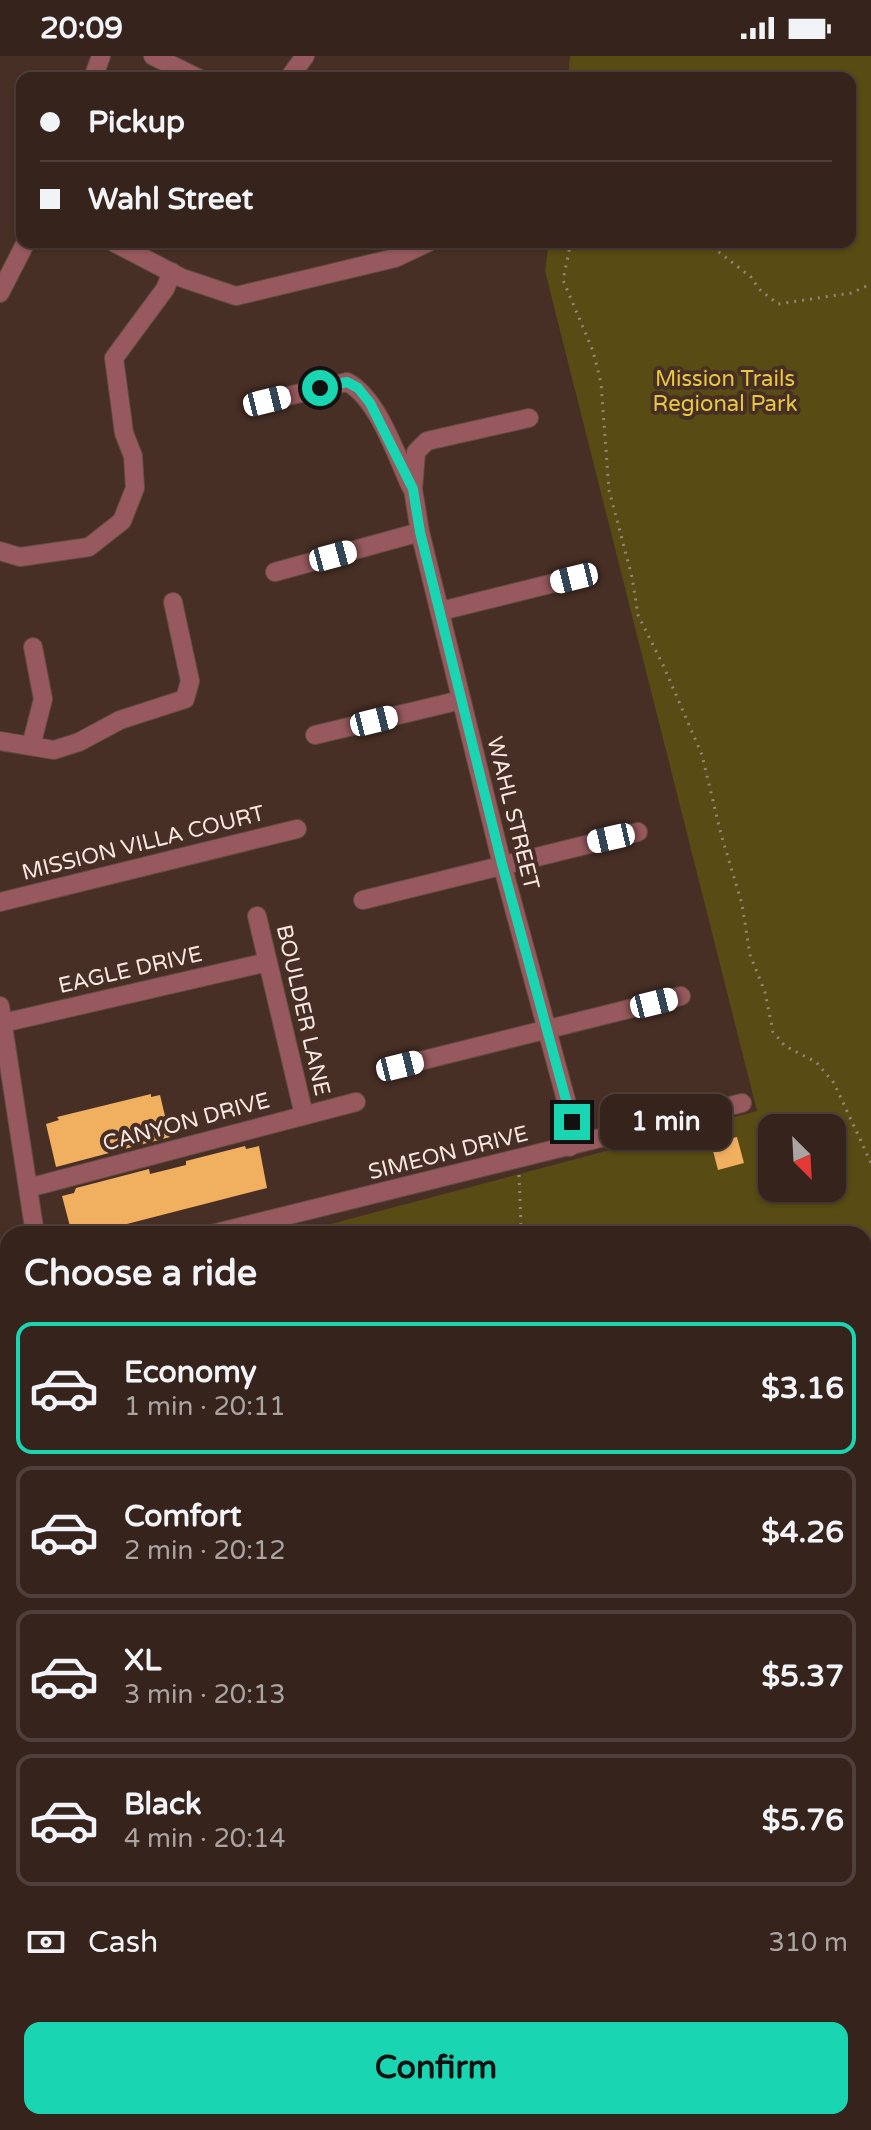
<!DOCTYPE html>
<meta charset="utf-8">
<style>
:root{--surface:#35231c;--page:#402f29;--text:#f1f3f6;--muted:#aaa4a3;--line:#4f403b;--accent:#1ad5b2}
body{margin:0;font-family:"Varela Round",sans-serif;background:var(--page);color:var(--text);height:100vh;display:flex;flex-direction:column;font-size:30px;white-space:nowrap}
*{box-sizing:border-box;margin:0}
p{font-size:26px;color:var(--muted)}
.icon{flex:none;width:44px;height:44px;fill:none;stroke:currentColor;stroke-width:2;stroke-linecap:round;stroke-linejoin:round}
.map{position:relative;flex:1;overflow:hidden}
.details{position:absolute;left:0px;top:1170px;width:872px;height:904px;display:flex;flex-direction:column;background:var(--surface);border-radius:24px 24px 0 0;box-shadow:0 2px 6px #0004,0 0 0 2px var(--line)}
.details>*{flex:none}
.banner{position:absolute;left:16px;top:16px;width:840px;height:176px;border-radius:16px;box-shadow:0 2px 6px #0004,0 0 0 2px var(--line);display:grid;align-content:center;height:176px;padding:0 24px;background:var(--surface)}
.needle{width:52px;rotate:156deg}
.tools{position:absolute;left:758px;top:1058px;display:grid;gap:16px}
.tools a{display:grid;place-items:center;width:88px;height:88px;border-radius:16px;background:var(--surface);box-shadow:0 2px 6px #0004,0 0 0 2px var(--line);font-size:40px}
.end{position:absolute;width:36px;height:36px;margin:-18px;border:10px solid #1ad5b2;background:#111;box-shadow:0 0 0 4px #111}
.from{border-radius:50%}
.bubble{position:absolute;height:56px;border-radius:16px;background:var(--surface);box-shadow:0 2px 6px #0004,0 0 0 2px var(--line);font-size:26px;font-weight:700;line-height:56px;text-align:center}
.car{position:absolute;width:24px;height:48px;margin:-24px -12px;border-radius:10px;box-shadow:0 0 6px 2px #0007;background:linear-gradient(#fff 24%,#345 0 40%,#fff 0 76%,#345 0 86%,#fff 0)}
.banner b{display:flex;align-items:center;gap:28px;height:76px;font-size:30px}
.banner b+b{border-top:2px solid var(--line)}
.banner i{width:20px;height:20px;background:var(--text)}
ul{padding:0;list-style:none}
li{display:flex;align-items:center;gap:24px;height:132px;margin:0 16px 12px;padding:0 8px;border:4px solid var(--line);border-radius:16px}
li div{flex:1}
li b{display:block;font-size:30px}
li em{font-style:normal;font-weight:700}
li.on{border-color:var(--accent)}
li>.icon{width:72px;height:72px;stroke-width:1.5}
h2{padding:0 24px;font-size:36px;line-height:96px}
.pay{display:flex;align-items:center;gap:20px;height:88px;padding:0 24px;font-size:30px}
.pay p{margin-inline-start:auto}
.action{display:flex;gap:16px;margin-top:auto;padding:16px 24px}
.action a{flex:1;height:92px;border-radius:16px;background:var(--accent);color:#111;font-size:32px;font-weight:700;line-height:92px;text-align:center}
.status{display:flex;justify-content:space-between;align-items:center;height:56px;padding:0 40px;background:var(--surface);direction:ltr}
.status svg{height:22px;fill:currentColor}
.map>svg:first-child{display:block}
</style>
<div class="status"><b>20:09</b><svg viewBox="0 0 49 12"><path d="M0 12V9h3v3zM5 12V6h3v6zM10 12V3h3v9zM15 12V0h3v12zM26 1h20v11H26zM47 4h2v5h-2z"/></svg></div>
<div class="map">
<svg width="871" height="2074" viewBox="0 0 871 2074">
<rect width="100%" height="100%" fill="#472f25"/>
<path fill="#584b13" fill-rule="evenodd" d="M 570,0 L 871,0 L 871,2074 L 0,2074 L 0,1254 L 8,1252 L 8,2066 L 864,2066 L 864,1178 L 293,1178 L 757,1055 L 545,215 L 549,186 L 850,186 L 850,22 L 568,22 ZM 772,1072 L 832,1072 L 832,1132 L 772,1132 Z"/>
<path fill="#a95480" d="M 196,2066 L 361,2066 L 384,2074 L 184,2074 Z
M 430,2066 L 596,2066 L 599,2074 L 429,2074 Z"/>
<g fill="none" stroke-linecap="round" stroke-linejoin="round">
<path stroke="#a95480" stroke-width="32" d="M 864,1727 L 871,1724"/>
</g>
<path fill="#f1af60" d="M 151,1038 L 151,1041 L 160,1039 L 170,1081 L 56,1111 L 46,1068 L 59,1064 L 57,1061 Z
M 737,1081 L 744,1107 L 718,1114 L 711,1087 Z
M 245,1090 L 246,1093 L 259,1090 L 267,1132 L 88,1178 L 72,1178 L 62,1140 L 74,1137 L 76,1132 L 149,1113 L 150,1118 L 186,1109 L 186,1105 Z"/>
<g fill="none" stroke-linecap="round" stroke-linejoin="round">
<g stroke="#634c43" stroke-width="20">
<path id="minor" d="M 153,0 L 198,22
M 93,22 L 101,0
M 289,22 L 305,0
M 113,186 L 182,222 L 236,240 L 395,202 L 429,186
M 0,237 L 26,186
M 267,345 L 347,326 C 378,342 396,399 411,431
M 529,362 L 427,385 L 416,396 L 413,433 L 420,476 L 502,808 L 572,1066 L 570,1091
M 0,495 L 20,501 L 89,491 L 122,465 L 135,432 L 133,400 L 124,377 L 114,302 L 165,233 L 172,216
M 275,516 L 420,476
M 441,555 L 574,522
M 315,679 L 461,644
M 0,685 L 54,694 L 79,686 L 120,664 L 185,643 L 190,625 L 173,546
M 31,690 L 43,643 L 33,591
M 363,844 L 638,776
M 0,846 L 297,773
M 257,860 L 304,1059
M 0,950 L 35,1178
M 3,967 L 268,906
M 400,1010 L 681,940
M 28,1132 L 356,1046
M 212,1178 L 742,1047
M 0,1230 L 8,1228
M 0,1475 L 8,1475
M 864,1489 L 871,1489
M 0,1588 L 8,1588
M 0,1638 L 8,1648"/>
</g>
<path stroke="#98837b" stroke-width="3" stroke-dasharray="2 6" stroke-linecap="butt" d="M 571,186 L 563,224 L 593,295 L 601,327 L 609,434 L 632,521 L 638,559 L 664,611 L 702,699 L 721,778 L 742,848 L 750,899 L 765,936 L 773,976 L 785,990 L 816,1006 L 834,1027 L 871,1107
M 706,186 L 751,221 L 759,233 L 778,248 L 851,237 L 871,228
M 519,1119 L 521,1170 L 526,1178
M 864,1423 L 871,1425
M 0,2057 L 8,2053
M 664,2066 L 671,2074"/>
<use href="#minor" stroke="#97595d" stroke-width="18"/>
</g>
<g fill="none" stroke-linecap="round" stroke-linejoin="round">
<path stroke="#1ad5b2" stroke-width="10" d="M 320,332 L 347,326 L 358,332 L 370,347 L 413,433 L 420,476 L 502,808 L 572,1066"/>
</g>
<g text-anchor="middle" stroke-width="8" stroke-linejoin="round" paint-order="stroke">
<g font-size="22" fill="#e8c83e" stroke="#472f25">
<text x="725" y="330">Mission Trails<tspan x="725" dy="25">Regional Park</tspan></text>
</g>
<g font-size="22" fill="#f8e7e1" stroke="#472f25">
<text transform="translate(514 757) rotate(76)" y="8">WAHL STREET</text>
<text transform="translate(143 786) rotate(-14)" y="8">MISSION VILLA COURT</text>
<text transform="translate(130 913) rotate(-13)" y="8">EAGLE DRIVE</text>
<text transform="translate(304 954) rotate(77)" y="8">BOULDER LANE</text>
<text transform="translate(186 1065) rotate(-15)" y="8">CANYON DRIVE</text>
<text transform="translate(448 1096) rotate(-14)" y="8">SIMEON DRIVE</text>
</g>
</g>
</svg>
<div class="tools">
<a><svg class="needle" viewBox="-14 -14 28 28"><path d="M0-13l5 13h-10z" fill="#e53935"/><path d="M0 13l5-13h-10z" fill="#aaa4a3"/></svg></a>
</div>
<i class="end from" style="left:320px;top:332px"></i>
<i class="end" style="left:572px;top:1066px"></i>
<div class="bubble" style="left:600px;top:1038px;width:132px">1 min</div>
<i class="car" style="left:267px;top:345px;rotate:76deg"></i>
<i class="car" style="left:333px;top:500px;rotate:75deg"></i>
<i class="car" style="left:574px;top:522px;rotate:256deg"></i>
<i class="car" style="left:374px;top:665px;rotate:76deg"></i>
<i class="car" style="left:611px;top:782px;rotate:257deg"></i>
<i class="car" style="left:654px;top:947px;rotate:76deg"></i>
<i class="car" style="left:400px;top:1010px;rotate:76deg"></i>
<div class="banner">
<b><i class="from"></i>Pickup</b>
<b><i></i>Wahl Street</b>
</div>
<section class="details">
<h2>Choose a ride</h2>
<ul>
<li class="on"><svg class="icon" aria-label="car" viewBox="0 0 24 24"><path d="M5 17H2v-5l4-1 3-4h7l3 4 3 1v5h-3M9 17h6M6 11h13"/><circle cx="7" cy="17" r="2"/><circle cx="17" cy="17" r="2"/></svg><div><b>Economy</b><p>1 min · 20:11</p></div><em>$3.16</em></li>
<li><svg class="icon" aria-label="car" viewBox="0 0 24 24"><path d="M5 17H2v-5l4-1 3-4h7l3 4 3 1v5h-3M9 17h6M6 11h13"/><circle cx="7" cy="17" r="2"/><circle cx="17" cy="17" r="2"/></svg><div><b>Comfort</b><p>2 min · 20:12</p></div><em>$4.26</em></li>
<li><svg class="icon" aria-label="car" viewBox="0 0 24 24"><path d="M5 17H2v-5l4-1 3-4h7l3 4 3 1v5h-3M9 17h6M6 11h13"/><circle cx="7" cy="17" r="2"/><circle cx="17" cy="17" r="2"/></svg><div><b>XL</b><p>3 min · 20:13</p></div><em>$5.37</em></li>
<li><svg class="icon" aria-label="car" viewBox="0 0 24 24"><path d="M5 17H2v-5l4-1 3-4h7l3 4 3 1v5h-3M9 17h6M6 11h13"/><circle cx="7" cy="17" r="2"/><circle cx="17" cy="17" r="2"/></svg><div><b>Black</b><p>4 min · 20:14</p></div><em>$5.76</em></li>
</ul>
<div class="pay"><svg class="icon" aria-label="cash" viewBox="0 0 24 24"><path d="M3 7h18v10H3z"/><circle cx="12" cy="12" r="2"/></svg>Cash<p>310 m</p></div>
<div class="action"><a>Confirm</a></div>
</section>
</div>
